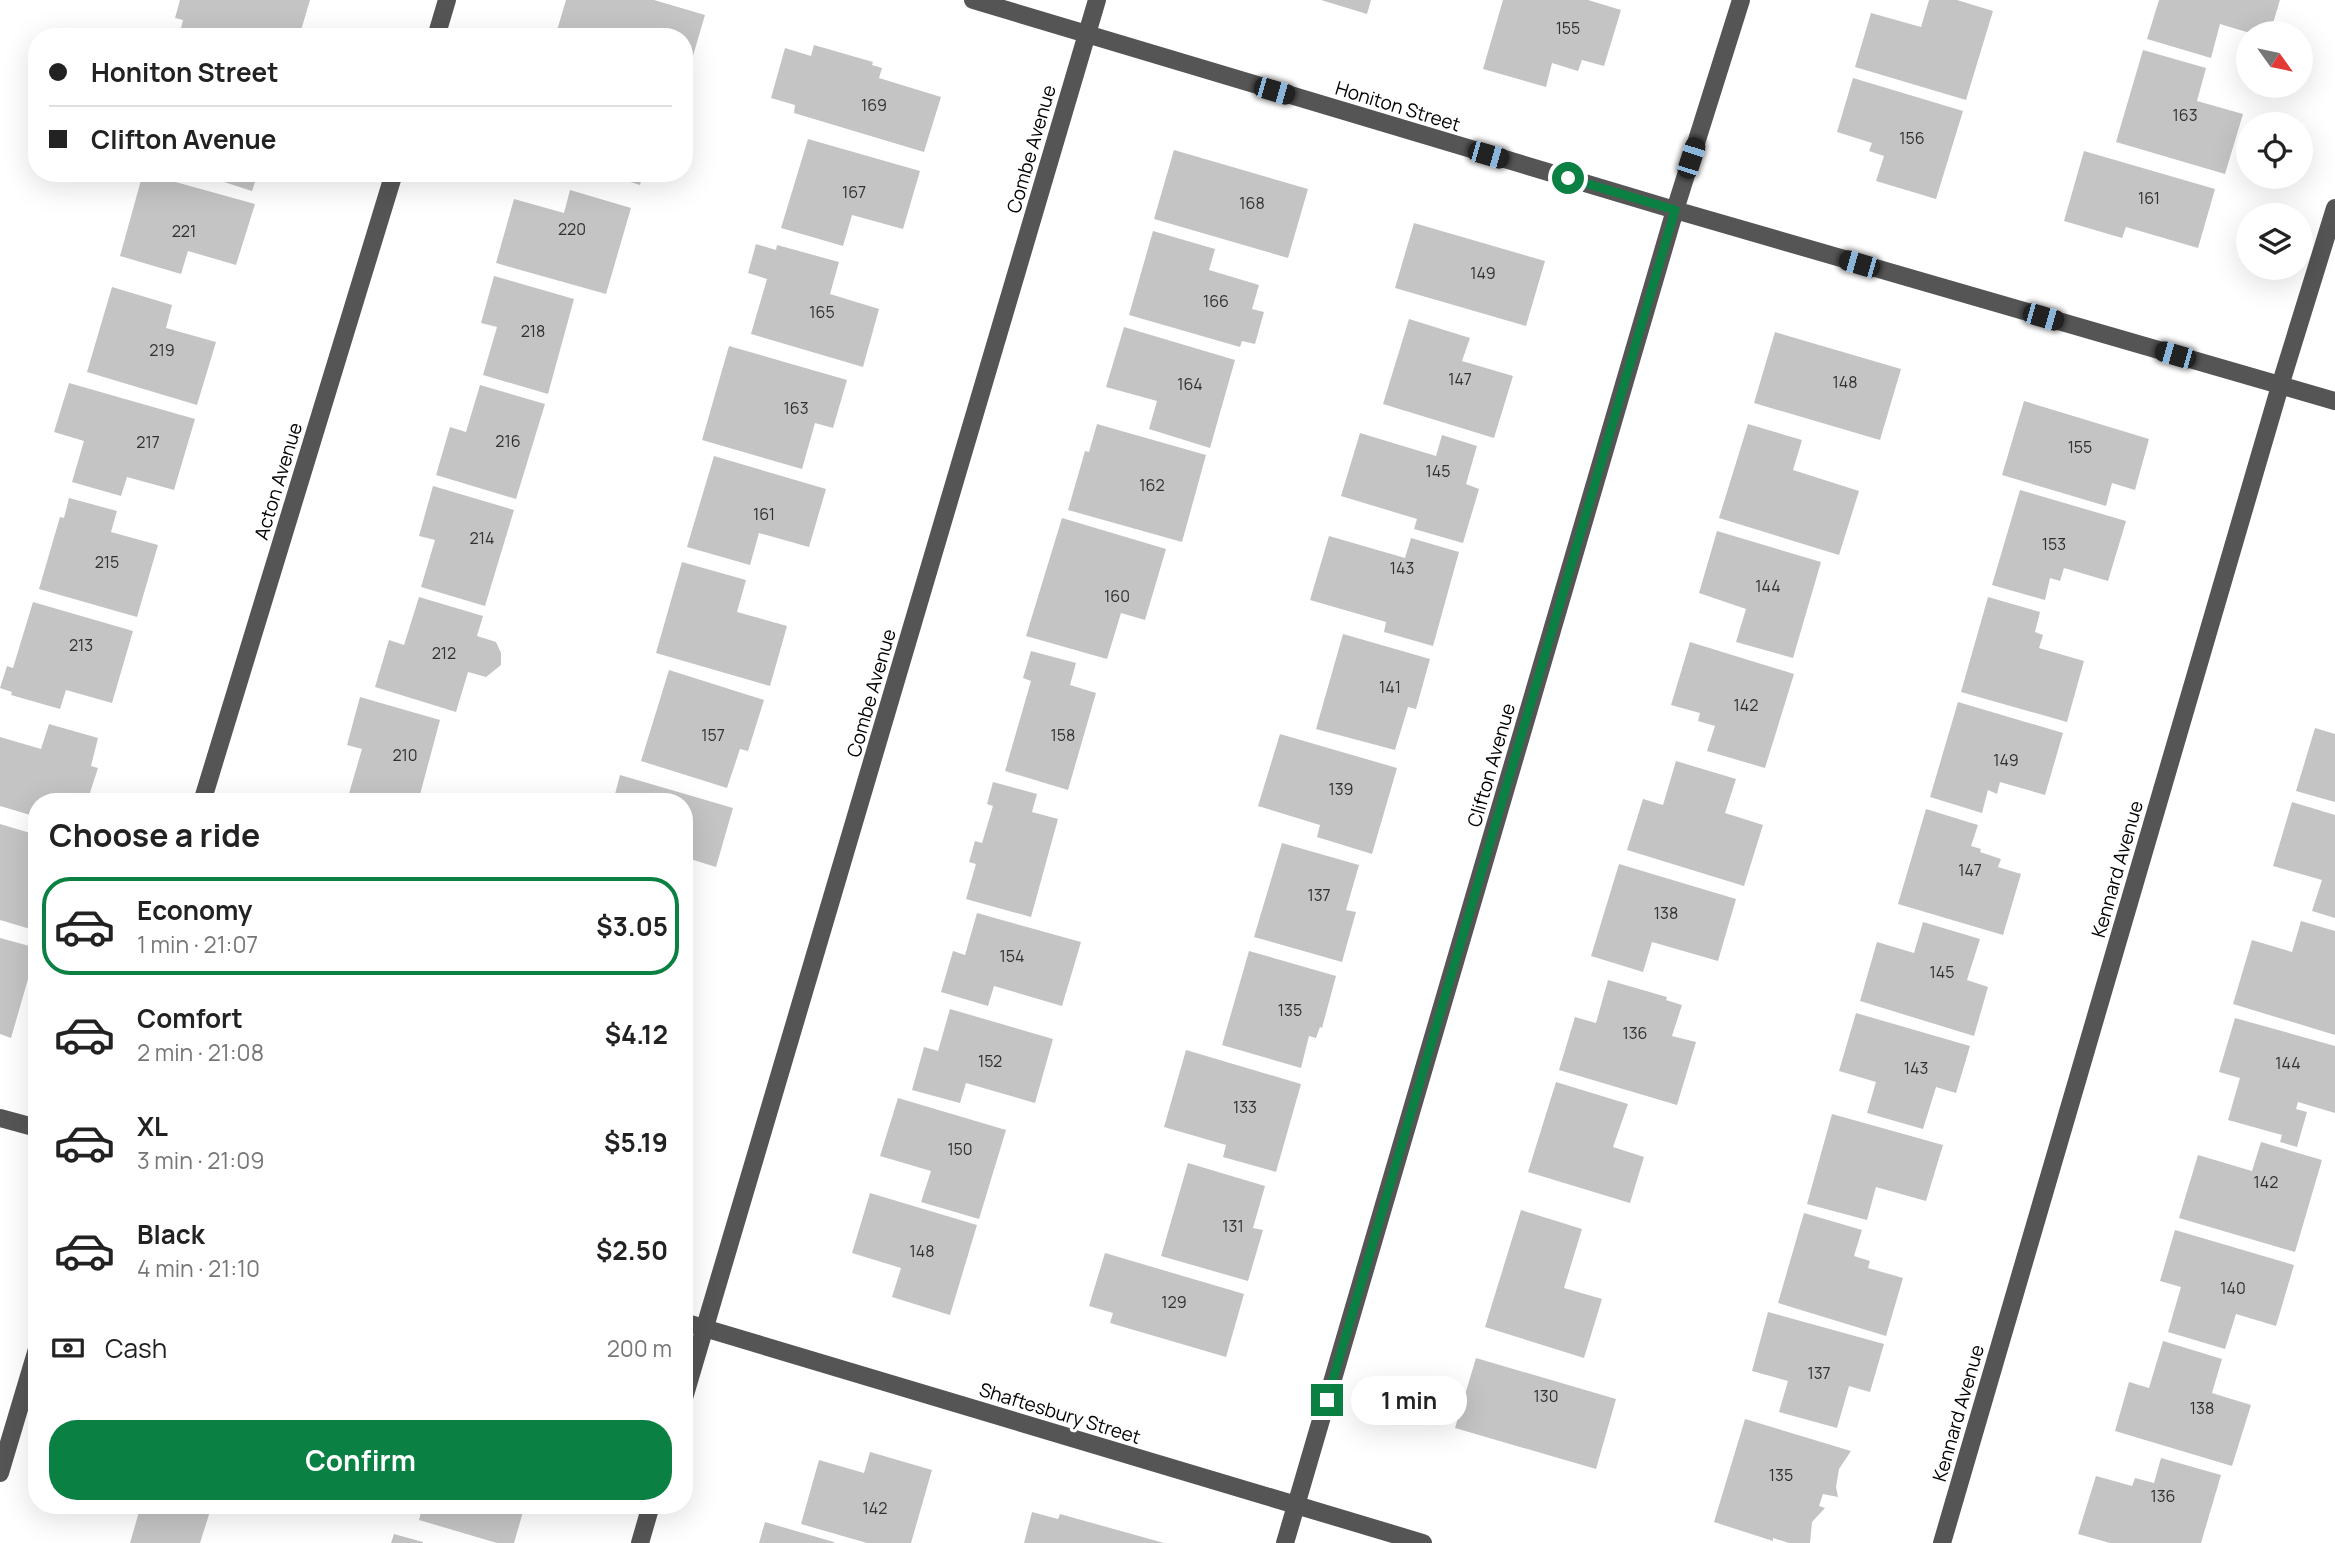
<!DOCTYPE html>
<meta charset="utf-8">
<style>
:root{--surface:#fff;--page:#f2f2f2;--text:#222;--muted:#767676;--line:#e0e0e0;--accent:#0b8043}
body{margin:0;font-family:Manrope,sans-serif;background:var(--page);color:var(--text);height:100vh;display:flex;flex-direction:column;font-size:26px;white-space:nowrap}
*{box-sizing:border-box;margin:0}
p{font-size:23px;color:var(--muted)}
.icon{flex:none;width:38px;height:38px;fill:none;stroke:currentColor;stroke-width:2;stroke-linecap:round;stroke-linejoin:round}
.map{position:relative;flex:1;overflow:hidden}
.drawer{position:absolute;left:28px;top:793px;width:665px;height:721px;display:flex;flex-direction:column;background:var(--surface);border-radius:28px;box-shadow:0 7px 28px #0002}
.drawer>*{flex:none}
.banner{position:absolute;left:28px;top:28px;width:665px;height:154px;border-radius:28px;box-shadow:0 7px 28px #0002;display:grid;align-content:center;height:154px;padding:0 21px;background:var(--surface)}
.needle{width:46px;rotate:123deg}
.tools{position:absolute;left:2236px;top:21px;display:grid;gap:14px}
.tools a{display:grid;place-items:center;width:77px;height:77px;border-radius:50%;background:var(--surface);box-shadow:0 7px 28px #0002;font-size:35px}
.end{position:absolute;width:32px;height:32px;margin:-16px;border:9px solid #0b8043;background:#fff;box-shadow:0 0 0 4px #fff}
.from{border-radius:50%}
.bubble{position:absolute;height:49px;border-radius:24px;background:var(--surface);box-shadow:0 7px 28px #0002;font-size:23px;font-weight:700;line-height:49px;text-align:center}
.car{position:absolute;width:21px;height:42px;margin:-21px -10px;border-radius:9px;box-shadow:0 0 5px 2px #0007;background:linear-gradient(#222 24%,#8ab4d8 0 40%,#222 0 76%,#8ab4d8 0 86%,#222 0)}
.banner b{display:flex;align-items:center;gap:24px;height:66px;font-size:26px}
.banner b+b{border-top:2px solid var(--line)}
.banner i{width:18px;height:18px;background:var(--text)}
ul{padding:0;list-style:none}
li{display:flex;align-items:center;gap:21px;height:98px;margin:0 14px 10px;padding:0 7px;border:4px solid transparent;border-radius:28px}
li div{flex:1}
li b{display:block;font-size:26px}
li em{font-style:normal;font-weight:700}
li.current{border-color:var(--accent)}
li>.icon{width:63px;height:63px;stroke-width:1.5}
h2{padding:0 21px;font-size:32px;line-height:84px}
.pay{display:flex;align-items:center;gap:18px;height:77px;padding:0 21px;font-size:26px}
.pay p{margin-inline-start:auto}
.action{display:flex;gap:14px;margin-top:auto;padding:14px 21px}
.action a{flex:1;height:80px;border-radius:28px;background:var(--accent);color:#fff;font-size:28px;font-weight:700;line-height:80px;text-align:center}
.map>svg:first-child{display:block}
</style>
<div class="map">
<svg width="2335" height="1543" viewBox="0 0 2335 1543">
<rect width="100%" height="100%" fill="#fff"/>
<path fill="#c4c4c4" d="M 180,0 L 310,0 L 299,37 L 179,37 L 183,20 L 175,18 Z
M 566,0 L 654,0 L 705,15 L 685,83 L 684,37 L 555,37 Z
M 1321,0 L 1371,0 L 1367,14 Z
M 1503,0 L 1588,0 L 1621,10 L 1604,66 L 1582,60 L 1578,71 L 1552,63 L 1546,87 L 1483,69 Z
M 1929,0 L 1957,0 L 1993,11 L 1966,100 L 1855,67 L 1871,13 L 1921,27 Z
M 2159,0 L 2280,0 L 2270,33 L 2250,33 L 2220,24 L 2211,58 L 2147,39 Z
M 814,45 L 873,62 L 872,65 L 882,68 L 879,78 L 941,97 L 924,152 L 794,113 L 795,105 L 771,98 L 785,48 L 811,56 Z
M 2143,50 L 2206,68 L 2197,101 L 2243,114 L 2225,174 L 2116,142 Z
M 1853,78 L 1963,111 L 1936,199 L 1876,181 L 1884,156 L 1869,151 L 1872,143 L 1837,132 Z
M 808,139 L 920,171 L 903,229 L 852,215 L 843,246 L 781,228 Z
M 1174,150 L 1308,189 L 1288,258 L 1154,219 Z
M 2084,151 L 2215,189 L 2198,248 L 2126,227 L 2122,238 L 2064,221 Z
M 143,173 L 255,204 L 236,265 L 188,251 L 181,274 L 120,256 Z
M 196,173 L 258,173 L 252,191 Z
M 601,173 L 643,173 L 640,185 Z
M 570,190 L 631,208 L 606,294 L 496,263 L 514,199 L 564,213 Z
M 1414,223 L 1545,261 L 1526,326 L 1395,288 Z
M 1153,231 L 1215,249 L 1209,270 L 1259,285 L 1252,309 L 1264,312 L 1255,344 L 1242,341 L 1240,347 L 1129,315 Z
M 756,244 L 776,250 L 777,245 L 839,262 L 830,294 L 879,309 L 863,367 L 751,334 L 767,279 L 748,273 Z
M 494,276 L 574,299 L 548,394 L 483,375 L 497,327 L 481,323 Z
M 112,287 L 172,305 L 166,328 L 216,342 L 197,405 L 87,372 Z
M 1409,319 L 1470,338 L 1462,361 L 1513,376 L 1494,438 L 1383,404 Z
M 1124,327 L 1235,360 L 1210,448 L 1149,429 L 1157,401 L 1106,387 Z
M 1775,332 L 1901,369 L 1880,440 L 1754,403 Z
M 729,346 L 847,380 L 833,428 L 815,423 L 802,469 L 702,440 Z
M 69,383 L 195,419 L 174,490 L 127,477 L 121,496 L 72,482 L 84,441 L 54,432 Z
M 480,385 L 545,404 L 516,499 L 436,475 L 450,427 L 466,432 Z
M 2024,401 L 2149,439 L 2135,490 L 2112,483 L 2106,506 L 2002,475 Z
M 1097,424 L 1206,455 L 1182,542 L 1068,510 L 1085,451 L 1089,452 Z
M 1748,424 L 1802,440 L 1793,470 L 1859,491 L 1839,555 L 1719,518 Z
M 1360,433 L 1436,456 L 1442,435 L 1477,446 L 1466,484 L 1479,489 L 1463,543 L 1414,529 L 1417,519 L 1341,496 Z
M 714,456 L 826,489 L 809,547 L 759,533 L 750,565 L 687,547 Z
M 433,486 L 514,510 L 485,606 L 421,587 L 435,540 L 419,536 Z
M 2020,490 L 2126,521 L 2108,581 L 2064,568 L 2060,581 L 2050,578 L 2045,600 L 1992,585 Z
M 69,498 L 117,511 L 111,532 L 158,545 L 137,617 L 39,589 L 60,517 L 64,518 Z
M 1062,518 L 1166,549 L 1145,620 L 1121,613 L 1107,659 L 1026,636 Z
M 1717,531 L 1821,562 L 1793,658 L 1736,642 L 1746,609 L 1699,593 Z
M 1329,536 L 1405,558 L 1411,538 L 1459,552 L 1433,646 L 1384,632 L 1386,622 L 1310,600 Z
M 682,562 L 746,580 L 737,612 L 787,626 L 770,686 L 656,653 Z
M 419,597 L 483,616 L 477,636 L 496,642 L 501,653 L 501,665 L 486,677 L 468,672 L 456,712 L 375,687 L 389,640 L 404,645 Z
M 1988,597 L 2040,612 L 2035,632 L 2043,635 L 2039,648 L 2084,661 L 2067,722 L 1961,692 Z
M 33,602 L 133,631 L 112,703 L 66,690 L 60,709 L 11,695 L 12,692 L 0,688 L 7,666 L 13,668 Z
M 1343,634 L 1430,659 L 1416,709 L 1408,707 L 1395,750 L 1316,729 Z
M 1690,642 L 1794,674 L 1765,768 L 1707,751 L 1715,726 L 1698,721 L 1700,713 L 1671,705 Z
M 1031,651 L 1076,663 L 1070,685 L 1096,693 L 1068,790 L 1005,771 L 1031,681 L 1023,678 Z
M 669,670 L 764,700 L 748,751 L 740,749 L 727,788 L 641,761 Z
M 360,697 L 440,720 L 418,802 L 363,802 L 348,797 L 362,749 L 347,745 Z
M 1958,702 L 2063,733 L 2045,795 L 2000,782 L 1997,794 L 1988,790 L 1982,813 L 1930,797 Z
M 49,724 L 98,738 L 91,766 L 98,768 L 87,802 L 37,802 L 37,817 L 0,806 L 0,737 L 41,749 Z
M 2315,728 L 2335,734 L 2335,802 L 2296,791 Z
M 1280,734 L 1397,768 L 1372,854 L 1317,837 L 1320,825 L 1258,806 Z
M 1676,761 L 1736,779 L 1725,813 L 1763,825 L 1744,886 L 1627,850 L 1643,799 L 1663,805 Z
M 620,775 L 733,808 L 716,867 L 684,857 L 684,802 L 613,802 Z
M 993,782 L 1037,794 L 1032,812 L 1058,819 L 1031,917 L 966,899 L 976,864 L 969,862 L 975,841 L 982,843 L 993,806 L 987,804 Z
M 2292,802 L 2335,815 L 2335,918 L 2312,911 L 2322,880 L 2273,866 Z
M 1926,809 L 1978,825 L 1971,846 L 1981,849 L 1980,852 L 2001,859 L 1998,867 L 2021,874 L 2003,935 L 1898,904 Z
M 0,824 L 37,835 L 37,931 L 0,920 Z
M 1282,843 L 1359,865 L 1346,910 L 1356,912 L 1342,962 L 1254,937 Z
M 1619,864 L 1736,899 L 1718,961 L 1652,942 L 1643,972 L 1591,956 Z
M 977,913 L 1081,942 L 1062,1006 L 994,986 L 988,1006 L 941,992 L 953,951 L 965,955 Z
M 2301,921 L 2335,931 L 2335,1035 L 2233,1004 L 2252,940 L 2292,952 Z
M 1923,922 L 1980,939 L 1967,980 L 1988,987 L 1974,1036 L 1860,1001 L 1877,942 L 1914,953 Z
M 0,938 L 37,948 L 11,1038 L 0,1034 Z
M 684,942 L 692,944 L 685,970 L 684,970 Z
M 1249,951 L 1336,976 L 1322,1028 L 1320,1027 L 1316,1038 L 1309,1036 L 1301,1068 L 1222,1045 Z
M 1608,980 L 1667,997 L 1666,1000 L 1682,1005 L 1672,1036 L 1696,1042 L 1677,1105 L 1559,1070 L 1575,1017 L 1596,1023 Z
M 950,1009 L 1053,1039 L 1035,1103 L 966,1083 L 960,1103 L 912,1090 L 924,1047 L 938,1051 Z
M 1856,1013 L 1970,1046 L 1956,1093 L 1936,1087 L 1923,1129 L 1867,1113 L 1876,1082 L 1839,1071 Z
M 2235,1018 L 2335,1046 L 2335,1113 L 2298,1102 L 2296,1109 L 2307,1112 L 2297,1147 L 2280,1142 L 2282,1135 L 2228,1120 L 2240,1078 L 2219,1072 Z
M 1186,1050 L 1301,1084 L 1276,1172 L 1223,1157 L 1226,1145 L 1164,1127 Z
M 1556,1082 L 1628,1104 L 1613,1147 L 1644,1157 L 1630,1203 L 1528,1172 Z
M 898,1098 L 1006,1130 L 979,1219 L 921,1202 L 931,1171 L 880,1156 Z
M 1832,1114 L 1943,1145 L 1926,1201 L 1876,1187 L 1867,1220 L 1807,1204 Z
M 2261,1142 L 2322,1160 L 2295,1252 L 2179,1218 L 2198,1155 L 2252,1171 Z
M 1188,1163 L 1265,1186 L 1253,1228 L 1263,1230 L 1248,1281 L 1161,1256 Z
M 870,1193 L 977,1225 L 950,1315 L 892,1297 L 901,1268 L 852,1253 Z
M 1521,1210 L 1582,1229 L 1564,1288 L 1602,1299 L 1584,1358 L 1485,1327 Z
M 1804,1213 L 1862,1230 L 1854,1256 L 1870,1261 L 1868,1268 L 1903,1278 L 1886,1336 L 1778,1303 Z
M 2175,1230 L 2294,1265 L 2276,1326 L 2236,1314 L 2225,1349 L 2168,1332 L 2181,1287 L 2160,1281 Z
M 1105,1253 L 1244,1294 L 1226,1357 L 1110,1323 L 1113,1313 L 1089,1306 Z
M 1768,1312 L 1884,1344 L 1870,1392 L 1849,1386 L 1837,1428 L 1779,1412 L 1788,1381 L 1752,1371 Z
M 2163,1341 L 2222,1359 L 2212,1393 L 2251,1405 L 2232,1466 L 2115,1431 L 2129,1382 L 2149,1388 Z
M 1476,1358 L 1616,1399 L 1596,1469 L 1455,1428 Z
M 1745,1419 L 1851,1451 L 1839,1469 L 1836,1487 L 1838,1497 L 1823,1494 L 1819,1506 L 1825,1508 L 1812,1522 L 1810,1543 L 1789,1543 L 1773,1538 L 1773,1541 L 1714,1522 Z
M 870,1452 L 932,1470 L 911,1543 L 867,1543 L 801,1524 L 819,1460 L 864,1473 Z
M 2161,1458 L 2221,1475 L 2201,1543 L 2110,1543 L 2078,1534 L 2096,1476 L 2132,1486 L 2135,1478 L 2154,1483 Z
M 141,1505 L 212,1505 L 200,1543 L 130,1543 Z
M 423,1505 L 525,1505 L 514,1543 L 497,1543 L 419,1520 Z
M 1032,1512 L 1058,1519 L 1060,1514 L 1164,1543 L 1024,1543 Z
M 765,1522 L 834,1542 L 834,1543 L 759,1543 Z
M 394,1534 L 423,1542 L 423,1543 L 391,1543 Z"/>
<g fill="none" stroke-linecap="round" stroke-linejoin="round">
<path stroke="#555" stroke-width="18" d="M 973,0 L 1675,210 L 2335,401
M 436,37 L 447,0
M 202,802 L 394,173
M 0,1118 L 37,1128
M 684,1322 L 1423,1543
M 684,1398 L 1097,0
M 0,1473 L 37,1349
M 640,1543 L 651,1505
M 1285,1543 L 1675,210 L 1741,0
M 1942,1543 L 2280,386 L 2335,208"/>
</g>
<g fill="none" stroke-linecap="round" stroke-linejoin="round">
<path stroke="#0b8043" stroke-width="9" d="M 1327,1400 L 1675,210 L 1568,178"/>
</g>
<g text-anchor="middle" stroke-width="6" stroke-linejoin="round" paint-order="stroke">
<g font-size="16" fill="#313131">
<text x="1568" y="34">155</text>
<text x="874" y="111">169</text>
<text x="2185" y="121">163</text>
<text x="1912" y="144">156</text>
<text x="854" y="198">167</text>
<text x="2149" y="204">161</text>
<text x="1252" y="209">168</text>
<text x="572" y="235">220</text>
<text x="184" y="237">221</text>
<text x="1483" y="279">149</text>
<text x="1216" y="307">166</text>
<text x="822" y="318">165</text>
<text x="533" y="337">218</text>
<text x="162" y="356">219</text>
<text x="1460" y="385">147</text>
<text x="1845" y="388">148</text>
<text x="1190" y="390">164</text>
<text x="796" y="414">163</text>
<text x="508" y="447">216</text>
<text x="148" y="448">217</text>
<text x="2080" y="453">155</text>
<text x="1438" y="477">145</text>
<text x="1152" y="491">162</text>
<text x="764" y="520">161</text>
<text x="482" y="544">214</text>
<text x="2054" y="550">153</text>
<text x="107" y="568">215</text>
<text x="1402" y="574">143</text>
<text x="1768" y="592">144</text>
<text x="1117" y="602">160</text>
<text x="81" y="651">213</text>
<text x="444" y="659">212</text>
<text x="1390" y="693">141</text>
<text x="1746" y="711">142</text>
<text x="713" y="741">157</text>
<text x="1063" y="741">158</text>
<text x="405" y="761">210</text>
<text x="2006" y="766">149</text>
<text x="1341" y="795">139</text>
<text x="1970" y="876">147</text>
<text x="1319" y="901">137</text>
<text x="1666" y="919">138</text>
<text x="1012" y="962">154</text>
<text x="1942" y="978">145</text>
<text x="1290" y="1016">135</text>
<text x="1635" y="1039">136</text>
<text x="990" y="1067">152</text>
<text x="2288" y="1069">144</text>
<text x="1916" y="1074">143</text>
<text x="1245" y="1113">133</text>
<text x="960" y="1155">150</text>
<text x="2266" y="1188">142</text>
<text x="1233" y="1232">131</text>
<text x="922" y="1257">148</text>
<text x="2233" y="1294">140</text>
<text x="1174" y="1308">129</text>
<text x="1819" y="1379">137</text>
<text x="1546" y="1402">130</text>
<text x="2202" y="1414">138</text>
<text x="1781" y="1481">135</text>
<text x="2163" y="1502">136</text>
<text x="875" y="1514">142</text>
</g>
<g font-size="19" fill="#000" stroke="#fff">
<text transform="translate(1398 106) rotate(17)" y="7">Honiton Street</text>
<text transform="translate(1031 149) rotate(-74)" y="7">Combe Avenue</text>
<text transform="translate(278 481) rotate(-73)" y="7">Acton Avenue</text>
<text transform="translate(871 693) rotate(-74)" y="7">Combe Avenue</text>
<text transform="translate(1491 765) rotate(-74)" y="7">Clifton Avenue</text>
<text transform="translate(2117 869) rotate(-74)" y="7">Kennard Avenue</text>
<text transform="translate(1060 1413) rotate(17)" y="7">Shaftesbury Street</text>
<text transform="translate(1958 1413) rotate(-74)" y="7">Kennard Avenue</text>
</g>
</g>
</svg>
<div class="tools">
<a><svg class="needle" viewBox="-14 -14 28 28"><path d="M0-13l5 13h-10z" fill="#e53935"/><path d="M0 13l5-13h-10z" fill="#767676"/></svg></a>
<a><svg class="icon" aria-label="locate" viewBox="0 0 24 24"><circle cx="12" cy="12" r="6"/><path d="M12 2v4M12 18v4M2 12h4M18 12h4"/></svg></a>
<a><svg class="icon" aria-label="layers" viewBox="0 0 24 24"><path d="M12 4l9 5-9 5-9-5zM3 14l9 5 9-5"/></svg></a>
</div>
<i class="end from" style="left:1568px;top:178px"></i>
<i class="end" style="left:1327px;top:1400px"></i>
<div class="bubble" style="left:1351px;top:1376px;width:116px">1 min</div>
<i class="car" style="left:1274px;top:91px;rotate:106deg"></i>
<i class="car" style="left:1488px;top:155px;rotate:106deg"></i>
<i class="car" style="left:1691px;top:158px;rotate:18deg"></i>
<i class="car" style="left:1859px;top:264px;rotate:286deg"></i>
<i class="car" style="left:2043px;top:317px;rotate:106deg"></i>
<i class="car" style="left:2175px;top:355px;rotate:286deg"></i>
<div class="banner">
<b><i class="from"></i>Honiton Street</b>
<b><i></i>Clifton Avenue</b>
</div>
<section class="drawer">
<h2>Choose a ride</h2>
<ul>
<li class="current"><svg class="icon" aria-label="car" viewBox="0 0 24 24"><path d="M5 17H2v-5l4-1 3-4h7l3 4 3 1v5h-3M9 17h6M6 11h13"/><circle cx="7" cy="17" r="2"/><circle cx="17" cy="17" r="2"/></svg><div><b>Economy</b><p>1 min · 21:07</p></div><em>$3.05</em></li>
<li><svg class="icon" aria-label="car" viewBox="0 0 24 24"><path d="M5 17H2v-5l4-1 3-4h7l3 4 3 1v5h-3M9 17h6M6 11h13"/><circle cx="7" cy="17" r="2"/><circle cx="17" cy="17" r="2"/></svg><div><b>Comfort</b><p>2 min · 21:08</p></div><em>$4.12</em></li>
<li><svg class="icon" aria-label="car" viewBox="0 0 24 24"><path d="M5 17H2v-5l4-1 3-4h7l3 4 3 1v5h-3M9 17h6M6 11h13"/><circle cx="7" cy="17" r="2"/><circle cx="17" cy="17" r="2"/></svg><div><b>XL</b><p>3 min · 21:09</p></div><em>$5.19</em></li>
<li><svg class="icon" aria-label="car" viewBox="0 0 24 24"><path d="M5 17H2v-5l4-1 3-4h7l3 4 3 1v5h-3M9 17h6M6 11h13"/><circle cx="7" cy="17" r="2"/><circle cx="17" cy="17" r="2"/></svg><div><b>Black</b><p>4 min · 21:10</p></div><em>$2.50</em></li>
</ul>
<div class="pay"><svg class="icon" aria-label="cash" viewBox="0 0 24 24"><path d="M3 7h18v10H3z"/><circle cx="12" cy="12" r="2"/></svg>Cash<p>200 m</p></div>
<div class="action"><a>Confirm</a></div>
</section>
</div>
